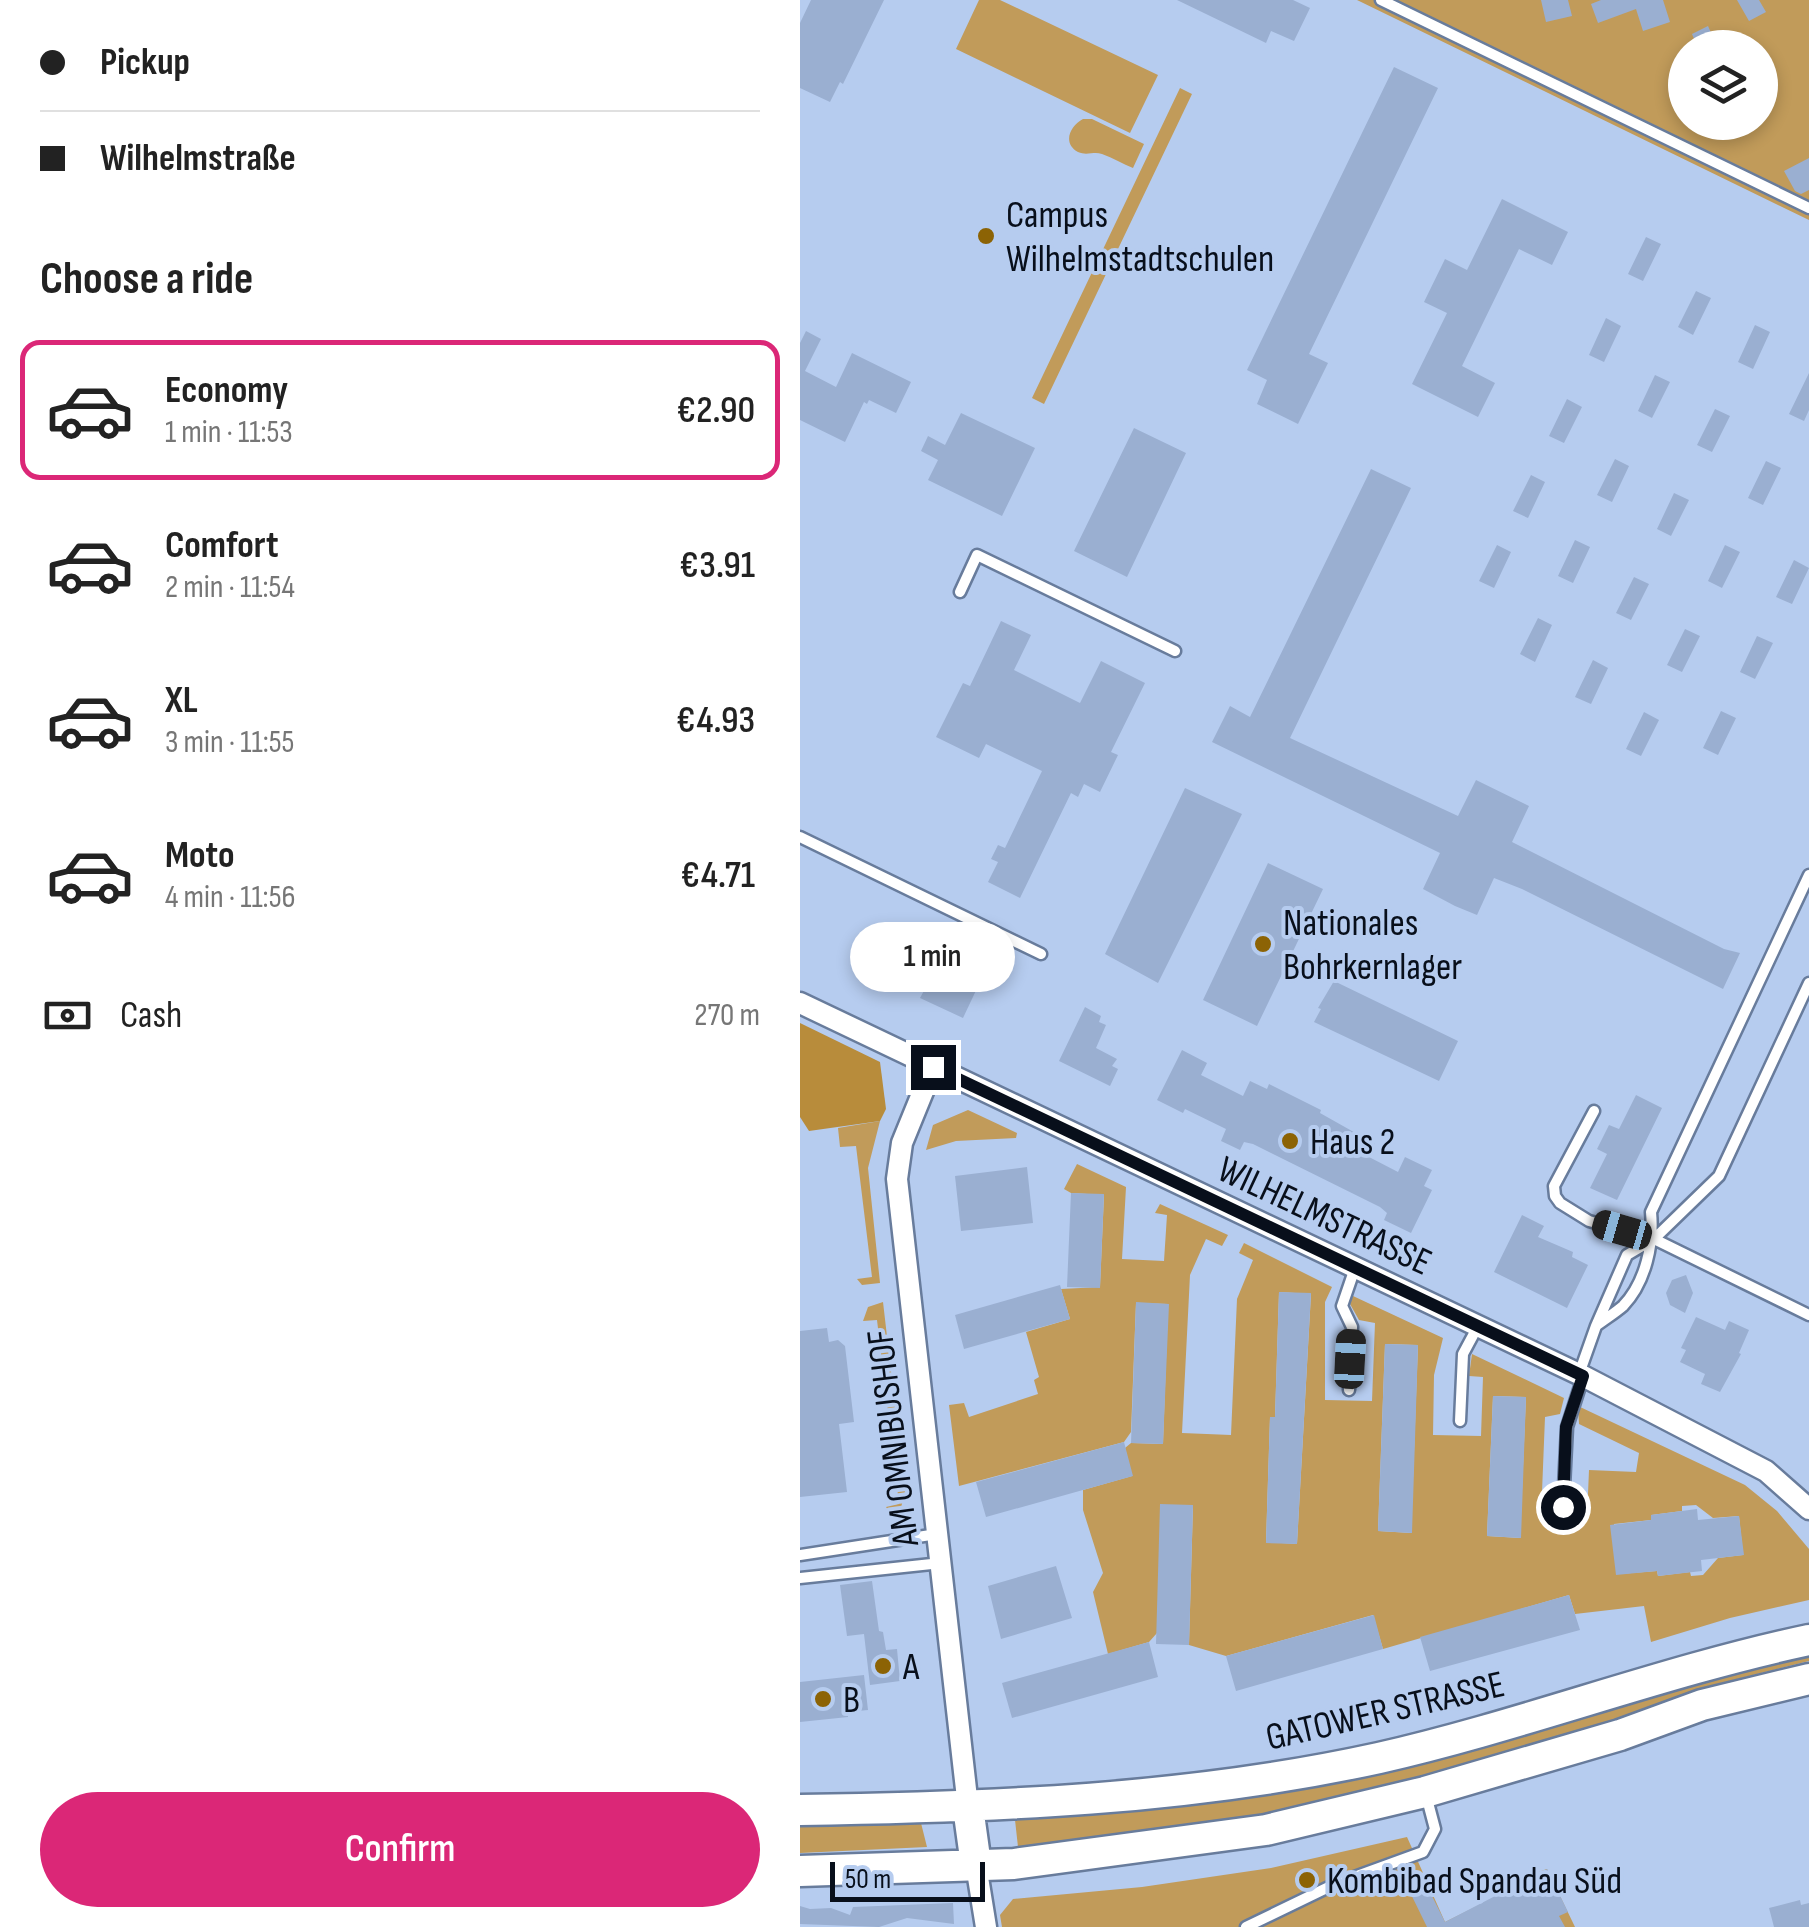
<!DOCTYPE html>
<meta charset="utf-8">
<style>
:root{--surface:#fff;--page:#f2f2f2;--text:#222;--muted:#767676;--line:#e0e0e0;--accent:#db2777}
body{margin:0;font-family:"Sofia Sans Condensed",sans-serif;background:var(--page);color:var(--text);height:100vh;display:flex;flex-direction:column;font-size:38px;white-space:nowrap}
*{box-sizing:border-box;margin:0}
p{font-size:32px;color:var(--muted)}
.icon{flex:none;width:55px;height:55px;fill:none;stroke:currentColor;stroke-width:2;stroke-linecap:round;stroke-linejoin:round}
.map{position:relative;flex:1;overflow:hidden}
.side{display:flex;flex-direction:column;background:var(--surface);width:800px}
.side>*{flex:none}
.hud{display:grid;align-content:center;height:220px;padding:0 40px;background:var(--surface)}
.controls{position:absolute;left:868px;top:30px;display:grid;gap:20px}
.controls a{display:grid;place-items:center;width:110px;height:110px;border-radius:50%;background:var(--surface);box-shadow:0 5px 15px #0003;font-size:50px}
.scale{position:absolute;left:30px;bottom:25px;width:155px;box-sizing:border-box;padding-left:10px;border:5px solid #080f1b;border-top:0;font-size:28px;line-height:35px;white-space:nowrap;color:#080f1b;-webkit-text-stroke:8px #b6ccef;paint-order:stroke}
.end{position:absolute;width:45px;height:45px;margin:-22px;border:12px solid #080f1b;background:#fff;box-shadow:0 0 0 5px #fff}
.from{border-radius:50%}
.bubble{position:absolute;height:70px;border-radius:35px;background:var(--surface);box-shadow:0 5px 15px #0003;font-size:32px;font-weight:600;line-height:70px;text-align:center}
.car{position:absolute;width:30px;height:60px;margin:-30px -15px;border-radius:12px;box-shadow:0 0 8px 2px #0007;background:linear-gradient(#222 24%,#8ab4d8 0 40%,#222 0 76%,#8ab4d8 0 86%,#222 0)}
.hud b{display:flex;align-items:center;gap:35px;height:95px;font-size:38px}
.hud b+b{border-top:2px solid var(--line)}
.hud i{width:25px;height:25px;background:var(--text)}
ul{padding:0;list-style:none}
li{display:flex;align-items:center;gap:30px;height:140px;margin:0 20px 15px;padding:0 20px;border:5px solid transparent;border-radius:20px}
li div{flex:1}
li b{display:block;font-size:38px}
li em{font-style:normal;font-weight:600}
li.current{border-color:var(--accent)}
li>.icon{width:90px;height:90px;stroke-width:1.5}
h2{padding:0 40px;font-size:45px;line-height:120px}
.pay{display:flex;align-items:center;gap:25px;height:110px;padding:0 40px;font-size:38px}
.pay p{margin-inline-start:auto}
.primary-button{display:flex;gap:20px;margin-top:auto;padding:20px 40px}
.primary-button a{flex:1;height:115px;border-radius:60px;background:var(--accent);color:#fff;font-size:40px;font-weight:600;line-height:115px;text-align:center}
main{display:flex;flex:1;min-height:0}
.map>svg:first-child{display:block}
</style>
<main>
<section class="side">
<div class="hud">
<b><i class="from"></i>Pickup</b>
<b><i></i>Wilhelmstraße</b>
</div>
<h2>Choose a ride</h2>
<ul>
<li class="current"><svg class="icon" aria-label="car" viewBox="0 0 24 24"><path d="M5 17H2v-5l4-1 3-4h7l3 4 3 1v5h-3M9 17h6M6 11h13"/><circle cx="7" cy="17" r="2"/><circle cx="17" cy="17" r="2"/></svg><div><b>Economy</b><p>1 min · 11:53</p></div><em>€2.90</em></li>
<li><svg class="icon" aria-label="car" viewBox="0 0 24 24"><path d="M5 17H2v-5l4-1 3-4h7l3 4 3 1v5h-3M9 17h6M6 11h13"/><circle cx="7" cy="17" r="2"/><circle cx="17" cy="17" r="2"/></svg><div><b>Comfort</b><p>2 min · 11:54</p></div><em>€3.91</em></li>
<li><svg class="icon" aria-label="car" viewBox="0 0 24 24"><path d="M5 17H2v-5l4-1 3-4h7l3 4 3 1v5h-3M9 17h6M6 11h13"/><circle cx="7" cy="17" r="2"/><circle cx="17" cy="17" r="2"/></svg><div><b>XL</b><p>3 min · 11:55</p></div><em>€4.93</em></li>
<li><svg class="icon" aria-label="car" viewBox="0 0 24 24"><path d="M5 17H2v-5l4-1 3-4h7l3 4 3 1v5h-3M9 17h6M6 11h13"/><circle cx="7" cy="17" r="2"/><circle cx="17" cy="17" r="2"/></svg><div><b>Moto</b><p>4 min · 11:56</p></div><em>€4.71</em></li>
</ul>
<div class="pay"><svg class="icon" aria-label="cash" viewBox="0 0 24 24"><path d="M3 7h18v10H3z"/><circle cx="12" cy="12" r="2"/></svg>Cash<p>270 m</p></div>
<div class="primary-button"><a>Confirm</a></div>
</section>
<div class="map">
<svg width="1009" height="1927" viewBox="0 0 1009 1927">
<rect width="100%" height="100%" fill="#b6ccef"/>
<path fill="#c19b5a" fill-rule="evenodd" d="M 179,0 L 200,0 L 358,75 L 330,133 L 156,49 Z
M 557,0 L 1009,0 L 1009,220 ZM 885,48 L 960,48 L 960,122 L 885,122 Z
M 380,88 L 392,94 L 244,404 L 232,398 Z
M 283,119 L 292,119 L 344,144 L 333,168 C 323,164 313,158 302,154 C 294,151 287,156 278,152 C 262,143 270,126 283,119 Z
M 168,1110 L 217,1133 L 216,1138 L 156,1141 L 126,1150 L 133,1125 Z
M 80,1121 L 68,1168 L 80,1283 L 62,1285 L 57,1279 L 72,1277 L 56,1146 L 40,1147 L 38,1128 Z
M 277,1164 L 326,1187 L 322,1259 L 364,1261 L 367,1215 L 355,1213 L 360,1204 L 428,1235 L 422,1246 L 406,1239 L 390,1275 L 382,1433 L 431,1435 L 437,1299 L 453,1260 L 439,1253 L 444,1243 L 532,1287 L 525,1302 L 525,1400 L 572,1401 L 575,1323 L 559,1320 L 550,1304 L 553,1296 L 643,1338 L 634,1375 L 633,1435 L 681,1436 L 683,1377 L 669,1376 L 672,1354 L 764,1398 L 760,1414 L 745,1417 L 741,1517 L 787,1517 L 789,1470 L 836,1472 L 839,1453 L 779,1424 L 778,1406 L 945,1485 L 977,1511 L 1009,1549 L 1009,1600 L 930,1618 L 851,1642 L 844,1606 L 775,1614 L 769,1595 L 583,1649 L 573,1615 L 426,1656 L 389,1645 L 393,1505 L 357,1633 L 349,1642 L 308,1654 L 293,1592 L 303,1573 L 283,1510 L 283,1490 L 332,1476 L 325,1448 L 331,1443 L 363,1444 L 368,1304 L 336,1303 L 331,1432 L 324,1442 L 159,1486 L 149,1405 L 164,1403 L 169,1417 L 238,1394 L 234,1380 L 239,1377 L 226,1332 L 270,1319 L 261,1289 L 300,1287 L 304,1195 L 271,1193 L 264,1189 ZM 479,1292 L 511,1294 L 497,1544 L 466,1542 L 470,1417 L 475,1417 ZM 585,1344 L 618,1345 L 611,1533 L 578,1531 ZM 693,1396 L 726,1397 L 720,1538 L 687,1536 ZM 896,1505 L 913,1518 L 939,1516 L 943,1555 L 918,1558 L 903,1575 L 891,1576 L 890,1572 L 858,1576 L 857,1571 L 819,1574 L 814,1524 L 851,1520 L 851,1515 L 882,1511 L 882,1506 Z
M 83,1302 L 105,1491 L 101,1508 L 93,1517 L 86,1507 L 99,1504 L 77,1320 L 63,1321 L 68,1307 Z
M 1009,1654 L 1009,1661 L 901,1688 L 860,1707 L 716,1753 L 498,1810 L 313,1838 L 218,1847 L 215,1820 L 326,1812 L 467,1793 Z
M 121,1823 L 127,1847 L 0,1853 L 0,1825 Z
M 607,1837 L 645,1922 L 720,1885 L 729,1875 L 747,1869 L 775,1927 L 202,1927 L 200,1915 L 213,1899 L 342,1887 L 471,1868 Z"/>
<path fill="#b88c3b" d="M 0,1023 L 80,1062 L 86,1109 L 80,1121 L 9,1131 L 0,1117 Z"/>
<path fill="#9aafd1" d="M 11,0 L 84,0 L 43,84 L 40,82 L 30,102 L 0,88 L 0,23 Z
M 377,0 L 493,0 L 510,8 L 494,41 L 471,31 L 466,43 Z
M 741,0 L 768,0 L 772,16 L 746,22 Z
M 801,0 L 863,0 L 870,22 L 843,31 L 836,9 L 798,23 L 791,4 Z
M 937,0 L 959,0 L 966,12 L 949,21 Z
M 908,26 L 918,48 L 898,48 L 892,34 Z
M 594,67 L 638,88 L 509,354 L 528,363 L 498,424 L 457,404 L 467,380 L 447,370 Z
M 1009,158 L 1009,190 L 1001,194 L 995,191 L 984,171 Z
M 702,199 L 768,232 L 752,265 L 719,249 L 662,366 L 695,383 L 678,417 L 612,384 L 647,313 L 624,302 L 645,259 L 667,270 Z
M 846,237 L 861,244 L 843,281 L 828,274 Z
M 896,291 L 911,298 L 893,335 L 878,327 Z
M 806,318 L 821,326 L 804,362 L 789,355 Z
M 955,325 L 970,332 L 953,369 L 938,362 Z
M 6,331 L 21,339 L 5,371 L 36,387 L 52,353 L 111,382 L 96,413 L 69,400 L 67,404 L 64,402 L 45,442 L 0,420 L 0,343 Z
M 1009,373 L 1009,410 L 1004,421 L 989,414 Z
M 855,375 L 870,382 L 852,418 L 838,411 Z
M 767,399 L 782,407 L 764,443 L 749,436 Z
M 915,409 L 930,416 L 912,452 L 897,445 Z
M 161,413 L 235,448 L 202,516 L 128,480 L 138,460 L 121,451 L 128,436 L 145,445 Z
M 334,428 L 386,453 L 327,577 L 274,551 Z
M 815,459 L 829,466 L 812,502 L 797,495 Z
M 966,461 L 981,468 L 963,505 L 948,498 Z
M 571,469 L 611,488 L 490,738 L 658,816 L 676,780 L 729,806 L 712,842 L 924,949 L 940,953 L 923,989 L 722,889 L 694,878 L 677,915 L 655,906 L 623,889 L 640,853 L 412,742 L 430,706 L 450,717 Z
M 731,475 L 745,482 L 728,518 L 713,511 Z
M 874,493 L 889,500 L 871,536 L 857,529 Z
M 775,540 L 790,547 L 773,583 L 758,576 Z
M 697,545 L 711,552 L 694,588 L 679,581 Z
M 925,545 L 940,552 L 922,588 L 908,581 Z
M 994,560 L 1009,568 L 992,604 L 976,597 Z
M 834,577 L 849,584 L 831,620 L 816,613 Z
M 738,618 L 752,625 L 735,662 L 720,654 Z
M 201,621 L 231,635 L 214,670 L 280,703 L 301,661 L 345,683 L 311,752 L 318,755 L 300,792 L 284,784 L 278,797 L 271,793 L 220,898 L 188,882 L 198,862 L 191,859 L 198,845 L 205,848 L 242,771 L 186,744 L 179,758 L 136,737 L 163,683 L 170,686 Z
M 885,629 L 900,636 L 882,672 L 867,665 Z
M 957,636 L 973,643 L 955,679 L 940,672 Z
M 793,660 L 808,668 L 791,704 L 775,697 Z
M 921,711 L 936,718 L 918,755 L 903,748 Z
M 844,712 L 859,720 L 841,756 L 826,749 Z
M 385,788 L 442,814 L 358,983 L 305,954 Z
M 468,863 L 523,889 L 457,1026 L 403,1000 Z
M 139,963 L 180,982 L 163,1018 L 120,998 Z
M 534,981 L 658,1041 L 639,1081 L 514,1022 L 521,1009 L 518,1008 Z
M 285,1007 L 301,1016 L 299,1022 L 306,1025 L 296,1048 L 317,1059 L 312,1066 L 318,1069 L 310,1086 L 259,1061 Z
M 382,1050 L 407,1063 L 401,1075 L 443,1096 L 450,1081 L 467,1089 L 469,1084 L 521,1110 L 520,1113 L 575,1144 L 569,1157 L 598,1172 L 605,1157 L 632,1170 L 624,1186 L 632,1190 L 611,1233 L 584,1220 L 587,1213 L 580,1207 L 453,1144 L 444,1142 L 440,1150 L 421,1141 L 426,1129 L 385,1109 L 383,1113 L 357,1100 Z
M 836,1095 L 862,1108 L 817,1200 L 790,1188 L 807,1154 L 797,1149 L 809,1125 L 819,1129 Z
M 227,1167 L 233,1223 L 161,1231 L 155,1176 Z
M 271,1193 L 304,1194 L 300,1288 L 267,1287 Z
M 722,1215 L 744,1226 L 738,1237 L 773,1252 L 772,1257 L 788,1265 L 767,1308 L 694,1272 Z
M 886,1275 L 893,1293 L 885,1313 L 870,1305 L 866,1293 L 872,1280 Z
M 260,1285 L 270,1319 L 164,1349 L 155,1315 Z
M 479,1292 L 511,1293 L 497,1544 L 466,1543 L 470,1417 L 475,1417 Z
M 336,1302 L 369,1304 L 363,1444 L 331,1443 Z
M 896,1317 L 925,1330 L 929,1321 L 949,1330 L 939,1353 L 941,1354 L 920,1392 L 901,1384 L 905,1374 L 880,1362 L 886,1350 L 881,1348 Z
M 27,1328 L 29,1342 L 38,1340 L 45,1346 L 54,1422 L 39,1424 L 47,1492 L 0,1497 L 0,1331 Z
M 585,1344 L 618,1345 L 612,1533 L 578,1531 Z
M 693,1396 L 726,1397 L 721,1538 L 687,1536 Z
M 324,1442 L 333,1476 L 186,1517 L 176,1482 Z
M 360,1504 L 393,1505 L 389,1645 L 356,1644 Z
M 897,1509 L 898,1520 L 939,1516 L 944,1555 L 901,1560 L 902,1571 L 858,1576 L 857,1571 L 816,1575 L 810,1525 L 851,1520 L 851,1515 Z
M 256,1566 L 272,1618 L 201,1639 L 188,1586 Z
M 72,1581 L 79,1631 L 83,1632 L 86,1650 L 97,1649 L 100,1681 L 70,1685 L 64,1634 L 47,1636 L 40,1585 Z
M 769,1595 L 780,1630 L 630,1671 L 620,1637 Z
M 574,1615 L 583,1649 L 436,1691 L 426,1656 Z
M 349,1642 L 358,1677 L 212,1718 L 202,1683 Z
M 64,1675 L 68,1710 L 48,1712 L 48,1717 L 0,1722 L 0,1682 Z
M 747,1869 L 768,1912 L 759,1916 L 765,1927 L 627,1927 L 605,1882 L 621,1874 L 645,1922 Z
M 1000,1900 L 1001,1905 L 1009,1903 L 1009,1927 L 974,1927 L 969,1908 Z
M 153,1903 L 154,1924 L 107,1918 L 79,1927 L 0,1924 L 0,1906 L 10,1909 L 31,1908 L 50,1915 L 53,1907 Z"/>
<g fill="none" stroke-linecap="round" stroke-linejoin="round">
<g stroke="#687c9c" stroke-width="15">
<path id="lane" d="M 581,0 L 1009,208
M 160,592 L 177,555 L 375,651
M 0,837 L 241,954
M 794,1111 L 754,1186 L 755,1196 L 760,1203 L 789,1221 L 854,1239 L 1009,1315
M 796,1326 C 805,1319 815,1313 823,1306 C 846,1282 854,1243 851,1212 L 1009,875
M 779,1374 L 796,1326 L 827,1255 L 854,1239 L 919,1176 L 1009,983
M 549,1390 L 552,1327 L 542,1306 L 555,1268
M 660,1421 L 663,1354 L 678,1326
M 763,1507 L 767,1427 L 783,1377
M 0,1555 L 137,1534
M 0,1578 L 141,1563
M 446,1927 L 535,1884 L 623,1852 L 635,1829 L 626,1795"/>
</g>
<g stroke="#687c9c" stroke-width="25">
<path id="street" d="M 0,1003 L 783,1376 L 966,1471 L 1009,1509
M 133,1067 L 102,1143 L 97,1179 L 168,1807
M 176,1865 L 186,1927"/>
</g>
<g stroke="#687c9c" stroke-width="35">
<path id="secondary" d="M 168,1807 L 176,1865
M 0,1810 C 194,1807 388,1800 579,1758 C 724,1725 863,1671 1009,1640
M 0,1871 L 214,1864 L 466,1830 L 625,1792 L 820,1735 L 902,1705 L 1009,1679"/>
</g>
<use href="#lane" stroke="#fff" stroke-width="10"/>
<use href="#street" stroke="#fff" stroke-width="20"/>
<use href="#secondary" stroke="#fff" stroke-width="30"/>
</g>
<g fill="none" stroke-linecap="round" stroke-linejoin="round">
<path stroke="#080f1b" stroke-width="12" d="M 133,1067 L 783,1376 L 766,1427 L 763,1507"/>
</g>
<g fill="#8c6305" stroke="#b6ccef" stroke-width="4">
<circle cx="186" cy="236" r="10"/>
<circle cx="463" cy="944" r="10"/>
<circle cx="490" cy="1141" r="10"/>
<circle cx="83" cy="1666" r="10"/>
<circle cx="23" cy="1699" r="10"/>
<circle cx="507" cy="1880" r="10"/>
</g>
<g text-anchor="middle" stroke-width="8" stroke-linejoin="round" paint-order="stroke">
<g font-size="38" fill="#080f1b" stroke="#b6ccef" text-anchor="start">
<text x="206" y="227">Campus<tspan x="206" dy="44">Wilhelmstadtschulen</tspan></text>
<text x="483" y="935">Nationales<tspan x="483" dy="44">Bohrkernlager</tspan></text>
<text x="510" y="1154">Haus 2</text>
<text x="103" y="1679">A</text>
<text x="43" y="1712">B</text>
<text x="527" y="1893">Kombibad Spandau Süd</text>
</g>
<g font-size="38" fill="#080f1b" stroke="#b6ccef">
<text transform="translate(525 1215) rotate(25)" y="13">WILHELMSTRASSE</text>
<text transform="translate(92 1438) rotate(-97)" y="13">AM OMNIBUSHOF</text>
<text transform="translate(585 1710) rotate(-13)" y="13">GATOWER STRASSE</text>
</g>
</g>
</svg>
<div class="controls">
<a><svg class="icon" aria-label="layers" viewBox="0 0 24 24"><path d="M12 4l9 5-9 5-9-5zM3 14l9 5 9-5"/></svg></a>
</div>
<div class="scale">50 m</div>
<i class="end from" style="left:763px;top:1507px"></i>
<i class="end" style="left:133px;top:1067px"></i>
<div class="bubble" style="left:50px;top:922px;width:165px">1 min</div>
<i class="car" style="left:822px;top:1230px;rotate:286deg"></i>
<i class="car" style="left:550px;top:1359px;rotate:3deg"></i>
</div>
</main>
